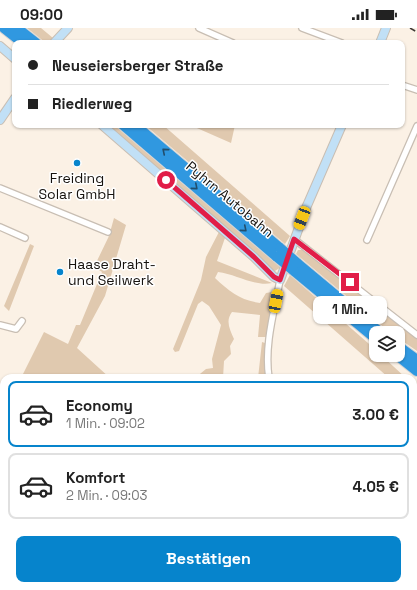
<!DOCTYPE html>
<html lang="de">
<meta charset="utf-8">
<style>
:root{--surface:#fff;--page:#f6f6f6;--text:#222;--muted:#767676;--line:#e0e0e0;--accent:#0684cc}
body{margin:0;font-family:"Space Grotesk",sans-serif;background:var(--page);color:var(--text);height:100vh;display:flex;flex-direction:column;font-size:15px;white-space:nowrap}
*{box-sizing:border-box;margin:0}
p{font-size:13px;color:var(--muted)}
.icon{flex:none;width:22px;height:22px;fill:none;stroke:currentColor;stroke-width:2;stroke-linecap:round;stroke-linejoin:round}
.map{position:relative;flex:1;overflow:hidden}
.panel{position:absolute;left:0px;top:346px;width:417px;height:216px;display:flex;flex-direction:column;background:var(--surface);border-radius:12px 12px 0 0;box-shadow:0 1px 3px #0004}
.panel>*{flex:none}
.banner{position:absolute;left:12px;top:12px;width:393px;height:88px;border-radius:8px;box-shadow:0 1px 3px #0004;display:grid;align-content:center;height:88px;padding:0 16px;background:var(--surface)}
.controls{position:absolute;left:369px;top:298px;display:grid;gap:8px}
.controls a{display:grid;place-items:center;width:36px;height:36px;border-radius:8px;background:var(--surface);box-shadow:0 1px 3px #0004;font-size:20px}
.end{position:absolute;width:18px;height:18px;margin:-9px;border:5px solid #e11d48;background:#fff;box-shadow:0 0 0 2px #fff}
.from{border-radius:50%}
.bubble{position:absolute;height:28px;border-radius:8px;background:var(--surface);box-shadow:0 1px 3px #0004;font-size:13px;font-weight:800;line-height:28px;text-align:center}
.car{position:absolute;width:12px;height:24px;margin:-12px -6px;border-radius:5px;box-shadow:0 0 3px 1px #0007;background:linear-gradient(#f5c518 24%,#345 0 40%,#f5c518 0 76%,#345 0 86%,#f5c518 0)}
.banner b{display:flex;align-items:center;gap:14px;height:38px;font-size:15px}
.banner b+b{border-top:1px solid var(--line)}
.banner i{width:10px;height:10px;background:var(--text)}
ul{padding:7px 0 0;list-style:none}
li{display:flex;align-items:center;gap:12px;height:66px;margin:0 8px 6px;padding:0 8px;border:2px solid var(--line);border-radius:8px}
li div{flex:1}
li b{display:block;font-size:15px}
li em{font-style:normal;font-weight:800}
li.current{border-color:var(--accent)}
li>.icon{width:36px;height:36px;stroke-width:1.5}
.primary-button{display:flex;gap:8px;margin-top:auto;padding:8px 16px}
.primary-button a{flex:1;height:46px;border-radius:8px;background:var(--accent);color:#fff;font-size:16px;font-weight:800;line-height:46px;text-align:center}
.status{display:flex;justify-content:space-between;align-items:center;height:28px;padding:0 20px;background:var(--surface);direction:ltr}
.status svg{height:11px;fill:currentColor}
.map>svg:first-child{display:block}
</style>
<div class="status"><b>09:00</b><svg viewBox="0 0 49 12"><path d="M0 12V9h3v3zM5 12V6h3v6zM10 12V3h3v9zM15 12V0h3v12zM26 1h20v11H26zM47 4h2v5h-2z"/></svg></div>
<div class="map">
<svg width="417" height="562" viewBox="0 0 417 562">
<rect width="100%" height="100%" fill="#fbf1e5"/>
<path fill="#e0c9af" d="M 27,0 L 41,0 L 53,10 L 48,15 L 46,15 Z
M 105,97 L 114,97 L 281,239 L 275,243 L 269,240 Z
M 145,97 L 163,97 L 290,208 L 285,216 Z
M 190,97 L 235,97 L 231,115 Z
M 114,190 L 126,197 L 105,268 L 77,320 L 110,350 L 21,350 L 44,304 L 68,316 L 76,297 L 80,297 L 102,244 L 96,240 L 95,237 L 109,208 Z
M 220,202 L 226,207 L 217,233 L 272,255 C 255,259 236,246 218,244 L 215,250 C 230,264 240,272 260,275 L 266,265 L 272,264 L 267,309 L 258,309 L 260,287 L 232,284 C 225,293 230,302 234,311 L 230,318 L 231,326 L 224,333 L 223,350 L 195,350 L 206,341 L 213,340 L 212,331 L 221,297 L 209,278 L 202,273 L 198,276 L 179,323 L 175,324 L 173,321 L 201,252 L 206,229 Z
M 30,216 L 34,218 L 9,283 L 4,278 Z
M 298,222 L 303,222 L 417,311 L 417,323 L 398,310 L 398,305 L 392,305 L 387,302 L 296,226 Z
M 290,247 L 376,322 L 376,327 L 381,327 L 406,350 L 389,350 L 284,258 Z
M 262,314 L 265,315 L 265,350 L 258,350 Z
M 4,387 L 4,558 L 185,558 L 184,562 L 0,562 L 0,396 Z"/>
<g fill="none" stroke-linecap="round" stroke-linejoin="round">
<g stroke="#c8beb3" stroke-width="8">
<path id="street" d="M 199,0 L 233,15
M 302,0 L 342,15
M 402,57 L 417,62
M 0,160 L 108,204
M 0,199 L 25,210
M 294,211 L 417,307
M 367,212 L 417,98
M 0,297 L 16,301 L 22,293
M 269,350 C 264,318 274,284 280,252
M 380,558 L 395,562
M 238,562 L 239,558
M 286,562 L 288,558
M 333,562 L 334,558"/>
</g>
<g stroke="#c8beb3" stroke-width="10">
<path id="secondary" d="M 54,15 L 68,0
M 380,15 L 386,0
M 0,18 L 15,31
M 0,92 L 15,70
M 102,97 L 254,229 L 274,249 L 280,252 L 306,180 L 342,97"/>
</g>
<g stroke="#d5d4d4" stroke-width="12">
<path id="highway" d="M 4,0 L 23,15
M 17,0 L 36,15
M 123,97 L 277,229
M 135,97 L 280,220
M 297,235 L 381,305
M 294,243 L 376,311
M 398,318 L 417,332
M 397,327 L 417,343"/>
</g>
<use href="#street" stroke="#fff" stroke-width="5.5"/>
<use href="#secondary" stroke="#c1e0f6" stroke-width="8"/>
<use href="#highway" stroke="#3098e0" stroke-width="10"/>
<path stroke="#3e3934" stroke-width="1.5" stroke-dasharray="6 3" stroke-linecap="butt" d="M 410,0 L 417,4"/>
<g stroke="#d5d4d4" stroke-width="12" stroke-linecap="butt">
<path id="highway-bridge" d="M 280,220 L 297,235
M 277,229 L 294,243"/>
</g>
<use href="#highway-bridge" stroke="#3098e0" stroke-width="10"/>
</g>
<defs><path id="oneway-chevron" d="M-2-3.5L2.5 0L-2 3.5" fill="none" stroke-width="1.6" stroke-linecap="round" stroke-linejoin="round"/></defs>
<g stroke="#224e6c">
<use href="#oneway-chevron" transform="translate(165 123) rotate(-140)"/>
<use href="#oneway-chevron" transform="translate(195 159) rotate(41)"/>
<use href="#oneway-chevron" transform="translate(244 201) rotate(40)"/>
</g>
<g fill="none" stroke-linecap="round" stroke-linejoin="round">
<path stroke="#e11d48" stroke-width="5" d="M 166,152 L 254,229 L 274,249 L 280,252 L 294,211 L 350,254"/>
</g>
<g fill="#0684cc" stroke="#fff" stroke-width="1.5">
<circle cx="77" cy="135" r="4"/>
<circle cx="60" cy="244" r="4"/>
</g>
<g text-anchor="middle" stroke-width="3" stroke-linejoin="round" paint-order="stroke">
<g font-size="14" fill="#16120e" stroke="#fff">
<text x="77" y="155">Freiding<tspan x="77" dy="16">Solar GmbH</tspan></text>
<text x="68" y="241" text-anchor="start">Haase Draht-<tspan x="68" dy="16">und Seilwerk</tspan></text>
</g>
<g font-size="14" fill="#16120e" stroke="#fff">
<text transform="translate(230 171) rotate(40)" y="5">Pyhrn Autobahn</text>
</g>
</g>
</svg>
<div class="controls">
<a><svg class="icon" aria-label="layers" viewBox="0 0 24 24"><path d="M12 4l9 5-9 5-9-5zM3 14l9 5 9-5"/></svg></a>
</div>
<i class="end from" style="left:166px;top:152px"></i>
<i class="end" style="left:350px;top:254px"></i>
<div class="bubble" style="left:313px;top:268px;width:74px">1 Min.</div>
<i class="car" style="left:302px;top:190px;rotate:201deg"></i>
<i class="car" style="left:276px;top:273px;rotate:11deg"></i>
<div class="banner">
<b><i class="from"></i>Neuseiersberger Straße</b>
<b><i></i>Riedlerweg</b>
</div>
<section class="panel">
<ul>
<li class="current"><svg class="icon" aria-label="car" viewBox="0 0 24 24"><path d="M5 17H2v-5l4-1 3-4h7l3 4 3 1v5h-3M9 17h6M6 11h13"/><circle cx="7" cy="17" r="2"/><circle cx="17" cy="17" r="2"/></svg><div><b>Economy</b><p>1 Min. · 09:02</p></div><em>3.00 €</em></li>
<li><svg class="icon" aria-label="car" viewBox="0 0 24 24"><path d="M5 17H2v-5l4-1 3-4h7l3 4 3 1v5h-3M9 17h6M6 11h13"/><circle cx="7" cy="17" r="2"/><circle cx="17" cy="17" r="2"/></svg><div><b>Komfort</b><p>2 Min. · 09:03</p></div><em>4.05 €</em></li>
</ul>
<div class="primary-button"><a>Bestätigen</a></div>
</section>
</div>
